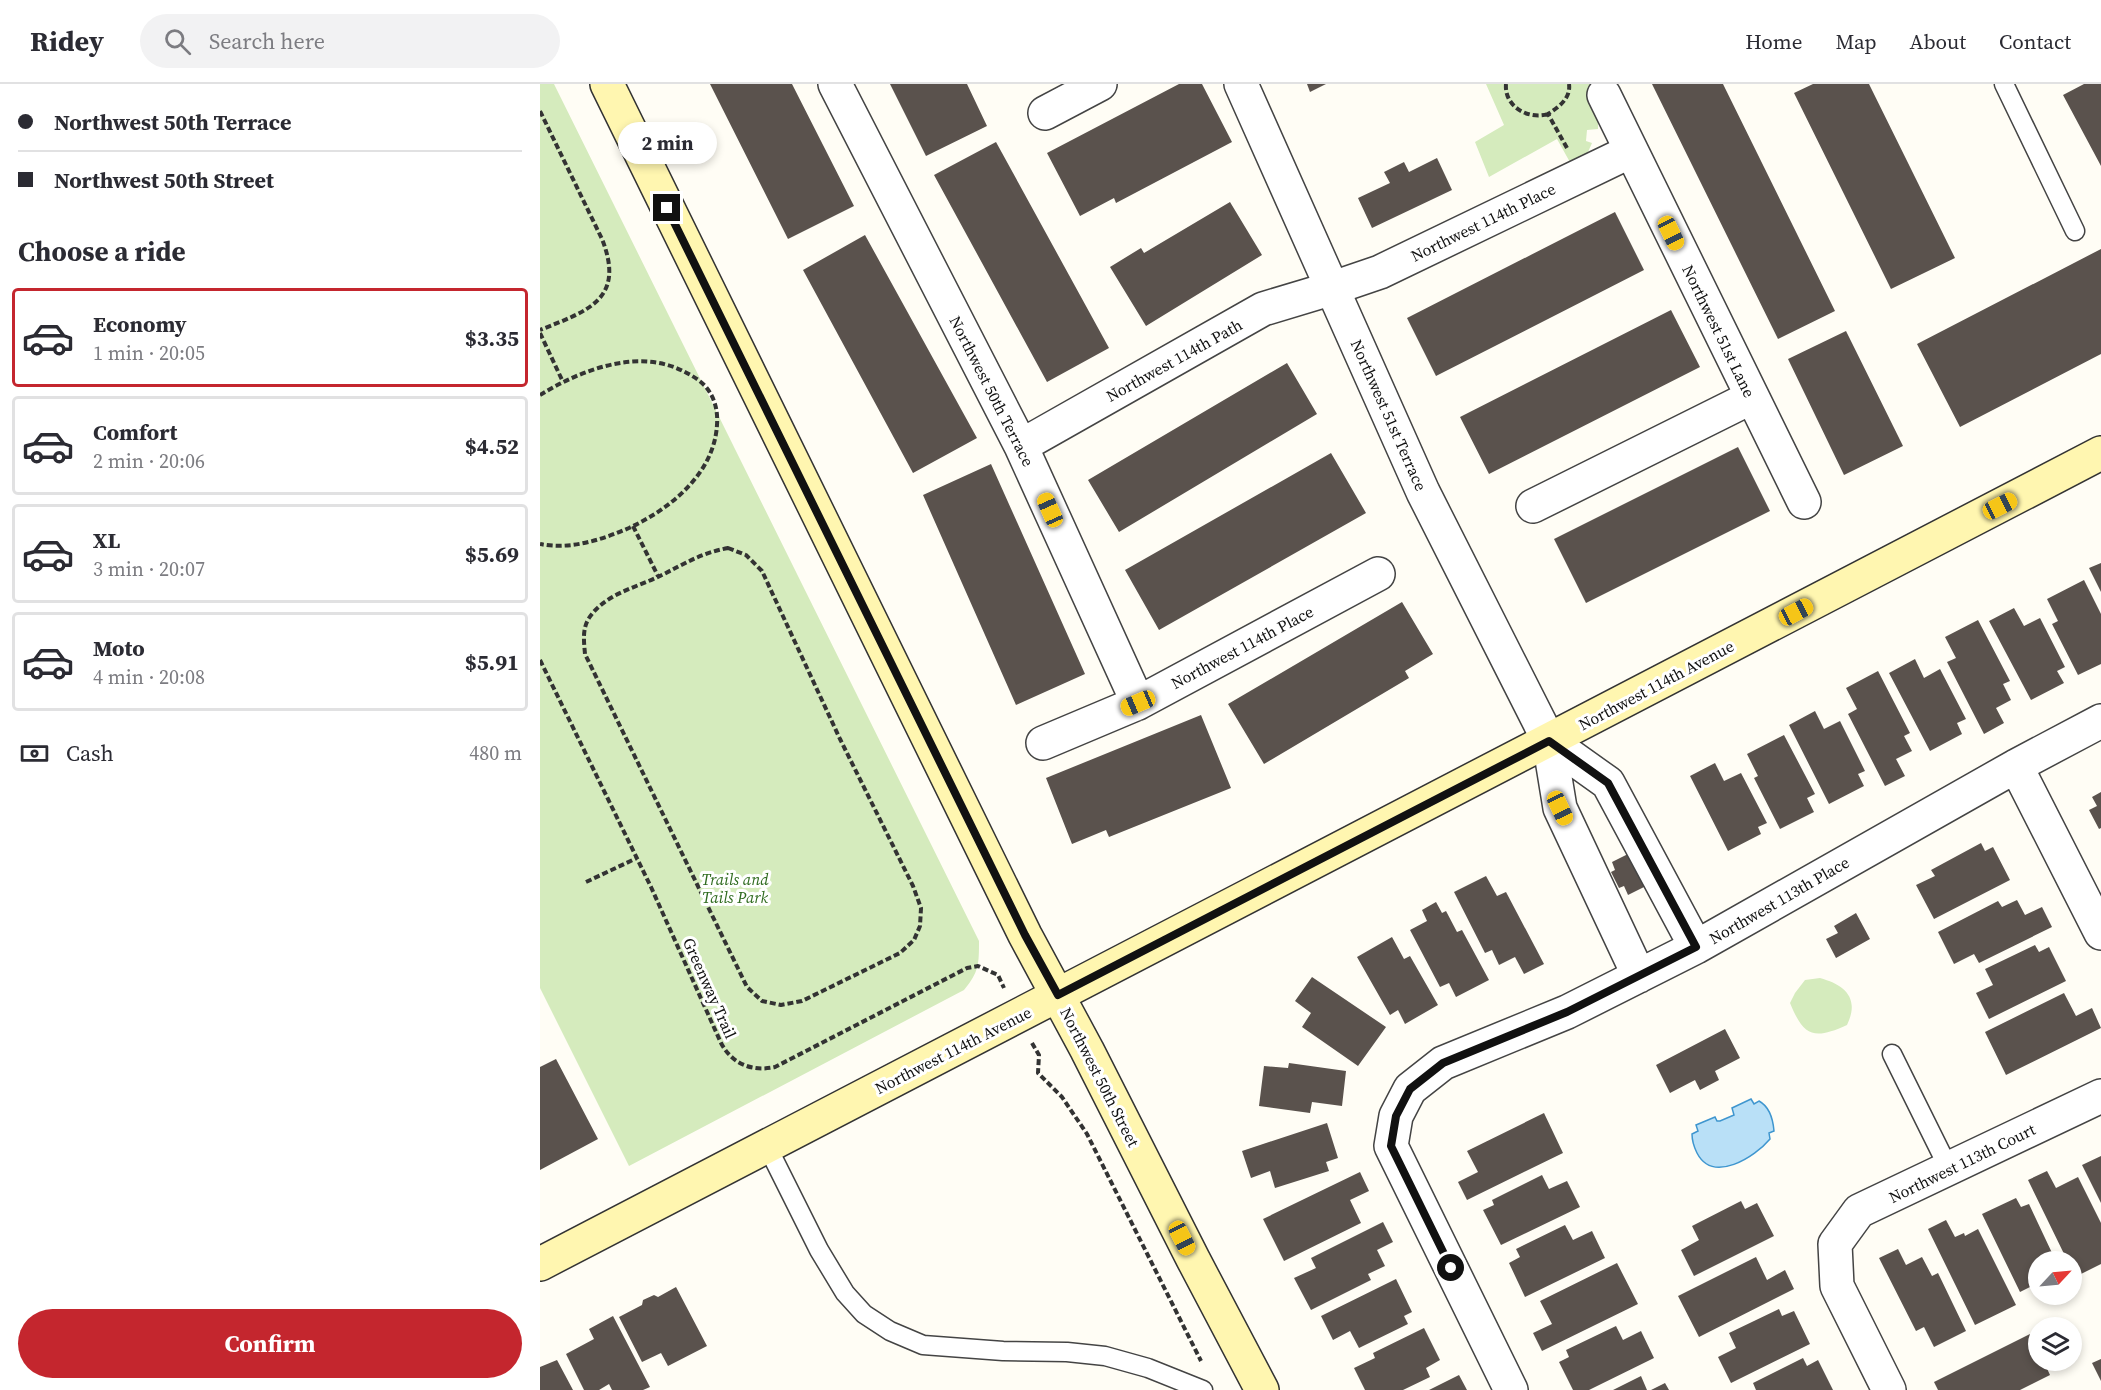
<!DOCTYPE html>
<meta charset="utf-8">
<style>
:root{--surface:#fff;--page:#f2f2f3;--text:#2b2b33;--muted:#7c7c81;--line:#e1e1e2;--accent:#c4262e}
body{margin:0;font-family:"Source Serif 4",serif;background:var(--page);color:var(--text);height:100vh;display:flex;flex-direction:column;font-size:22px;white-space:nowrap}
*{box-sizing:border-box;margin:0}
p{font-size:20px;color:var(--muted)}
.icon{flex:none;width:33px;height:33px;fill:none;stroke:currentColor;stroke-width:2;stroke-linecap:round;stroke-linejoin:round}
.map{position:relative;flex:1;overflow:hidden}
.side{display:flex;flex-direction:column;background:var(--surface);width:540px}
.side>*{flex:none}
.guide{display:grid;align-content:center;height:132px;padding:0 18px;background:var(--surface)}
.needle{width:39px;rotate:64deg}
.fabs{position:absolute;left:1488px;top:1167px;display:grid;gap:12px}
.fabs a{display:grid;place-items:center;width:54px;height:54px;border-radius:50%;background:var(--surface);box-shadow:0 3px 9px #0003;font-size:30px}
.end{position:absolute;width:27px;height:27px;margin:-14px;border:8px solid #111;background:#fff;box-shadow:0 0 0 3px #fff}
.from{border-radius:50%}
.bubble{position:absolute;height:42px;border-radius:21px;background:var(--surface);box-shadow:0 3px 9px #0003;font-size:20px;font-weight:700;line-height:42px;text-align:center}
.car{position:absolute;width:18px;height:36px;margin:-18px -9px;border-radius:8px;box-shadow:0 0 4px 2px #0007;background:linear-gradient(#f5c518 24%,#345 0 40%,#f5c518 0 76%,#345 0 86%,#f5c518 0)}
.guide b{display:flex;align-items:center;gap:21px;height:57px;font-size:22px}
.guide b+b{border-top:2px solid var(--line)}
.guide i{width:15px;height:15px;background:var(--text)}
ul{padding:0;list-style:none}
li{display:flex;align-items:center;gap:18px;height:99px;margin:0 12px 9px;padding:0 6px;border:3px solid var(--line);border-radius:6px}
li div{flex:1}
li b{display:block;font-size:22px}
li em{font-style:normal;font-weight:700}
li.selected{border-color:var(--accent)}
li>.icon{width:54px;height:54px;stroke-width:1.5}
h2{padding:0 18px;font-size:27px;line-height:72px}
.pay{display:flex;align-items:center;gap:15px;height:66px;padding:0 18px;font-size:22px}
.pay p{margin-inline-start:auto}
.primary-button{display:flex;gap:12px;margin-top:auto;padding:12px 18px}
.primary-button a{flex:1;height:69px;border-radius:36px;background:var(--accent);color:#fff;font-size:24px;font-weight:700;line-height:69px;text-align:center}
header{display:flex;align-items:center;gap:36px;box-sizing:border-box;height:84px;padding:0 30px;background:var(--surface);border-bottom:2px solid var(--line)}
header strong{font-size:28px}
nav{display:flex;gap:33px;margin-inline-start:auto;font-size:21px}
.search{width:420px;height:54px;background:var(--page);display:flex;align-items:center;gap:15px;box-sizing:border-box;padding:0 21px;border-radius:33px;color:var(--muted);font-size:22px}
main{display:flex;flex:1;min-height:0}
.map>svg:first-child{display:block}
</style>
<header>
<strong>Ridey</strong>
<div class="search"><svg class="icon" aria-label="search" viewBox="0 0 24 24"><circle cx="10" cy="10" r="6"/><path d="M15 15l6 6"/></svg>Search here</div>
<nav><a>Home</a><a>Map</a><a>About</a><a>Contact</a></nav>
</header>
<main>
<section class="side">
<div class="guide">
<b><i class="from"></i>Northwest 50th Terrace</b>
<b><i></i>Northwest 50th Street</b>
</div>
<h2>Choose a ride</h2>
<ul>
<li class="selected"><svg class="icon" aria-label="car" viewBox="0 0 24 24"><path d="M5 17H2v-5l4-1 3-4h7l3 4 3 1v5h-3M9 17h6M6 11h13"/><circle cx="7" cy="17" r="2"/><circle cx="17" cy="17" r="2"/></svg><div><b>Economy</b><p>1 min · 20:05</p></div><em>$3.35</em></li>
<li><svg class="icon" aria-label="car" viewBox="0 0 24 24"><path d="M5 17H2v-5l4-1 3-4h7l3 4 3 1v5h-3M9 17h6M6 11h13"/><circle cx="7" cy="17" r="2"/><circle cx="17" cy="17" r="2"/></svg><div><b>Comfort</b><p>2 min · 20:06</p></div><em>$4.52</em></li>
<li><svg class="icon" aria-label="car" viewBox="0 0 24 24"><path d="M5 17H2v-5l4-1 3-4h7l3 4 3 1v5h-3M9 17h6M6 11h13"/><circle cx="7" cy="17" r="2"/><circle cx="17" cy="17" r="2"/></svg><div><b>XL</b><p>3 min · 20:07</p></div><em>$5.69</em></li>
<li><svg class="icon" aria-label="car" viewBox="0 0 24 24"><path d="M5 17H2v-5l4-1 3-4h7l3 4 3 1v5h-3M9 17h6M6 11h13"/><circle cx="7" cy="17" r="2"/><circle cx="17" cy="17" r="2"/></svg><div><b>Moto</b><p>4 min · 20:08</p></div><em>$5.91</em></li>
</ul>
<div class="pay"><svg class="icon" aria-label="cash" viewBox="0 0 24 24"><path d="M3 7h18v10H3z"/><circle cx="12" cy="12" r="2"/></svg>Cash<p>480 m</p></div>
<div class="primary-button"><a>Confirm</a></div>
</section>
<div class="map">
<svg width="1561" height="1306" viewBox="0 0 1561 1306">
<rect width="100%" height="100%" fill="#fffdf5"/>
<path fill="#d5ebbd" d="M 0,0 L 14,0 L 439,857 C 439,880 439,888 424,906 L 89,1082 L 0,904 Z
M 946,0 L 1064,0 L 1058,4 L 1058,45 L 1047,46 L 1046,57 L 1052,59 L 1048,68 L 1031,80 L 1017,55 L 949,93 L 935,58 L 964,41 Z
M 1280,894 C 1305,901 1320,914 1307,941 C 1274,956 1264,953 1250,919 L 1255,909 L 1265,896 Z"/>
<path fill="#b9e0f7" stroke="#3f96cf" stroke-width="1.5" d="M 1211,1015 L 1214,1020 L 1219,1017 C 1230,1023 1233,1035 1234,1047 L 1229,1049 L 1230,1055 C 1215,1073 1173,1100 1157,1069 C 1154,1063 1152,1057 1152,1050 L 1158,1047 L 1156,1041 L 1175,1033 L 1177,1037 L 1180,1037 L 1194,1031 L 1192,1024 Z"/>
<path fill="#5a524d" d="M 170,0 L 252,0 L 314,122 L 248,155 Z
M 350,0 L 427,0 L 447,42 L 386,72 Z
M 639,0 L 662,0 L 692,58 L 576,119 L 574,114 L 540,132 L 507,69 Z
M 767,0 L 786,0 L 770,8 Z
M 1112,0 L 1183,0 L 1295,227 L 1238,255 Z
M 1273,0 L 1329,0 L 1415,174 L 1351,205 L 1254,9 Z
M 1544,0 L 1561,0 L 1561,82 L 1523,11 Z
M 456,58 L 569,264 L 507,298 L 394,91 Z
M 897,74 L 912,106 L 832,144 L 818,114 L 850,99 L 844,88 L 864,78 L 869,88 Z
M 690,118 L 722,171 L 606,242 L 570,183 L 601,164 L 604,169 Z
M 1075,128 L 1104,186 L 896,292 L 867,234 Z
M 325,151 L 437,354 L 373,389 L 263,186 Z
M 1561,165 L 1561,270 L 1420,343 L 1377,260 Z
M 1131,226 L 1160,283 L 949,390 L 920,333 Z
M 1306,247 L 1363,362 L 1304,391 L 1248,275 Z
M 747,279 L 777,330 L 579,448 L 548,396 Z
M 1198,363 L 1230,427 L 1046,519 L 1014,455 Z
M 791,369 L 826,429 L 619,546 L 585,486 Z
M 451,380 L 545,590 L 476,621 L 383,411 Z
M 1561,479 L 1561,508 L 1549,484 Z
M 1544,496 L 1561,530 L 1561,580 L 1538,591 L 1512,540 L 1518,537 L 1507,515 Z
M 862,518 L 893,570 L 865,587 L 869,594 L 724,680 L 688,620 Z
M 1474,524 L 1484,542 L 1500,534 L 1525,583 L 1517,587 L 1524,599 L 1491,616 L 1449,537 Z
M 1438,536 L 1470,597 L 1463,600 L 1471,616 L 1456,624 L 1464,639 L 1444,650 L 1407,578 L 1416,574 L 1405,553 Z
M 1375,575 L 1384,594 L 1400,585 L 1426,635 L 1417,639 L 1422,650 L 1390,667 L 1349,589 Z
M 1338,587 L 1370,649 L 1364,652 L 1372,667 L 1356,675 L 1365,692 L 1345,702 L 1308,630 L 1317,625 L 1306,604 Z
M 1275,627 L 1284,645 L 1300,637 L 1325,687 L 1318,690 L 1324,702 L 1289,720 L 1249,641 Z
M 661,631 L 691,704 L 569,753 L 566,746 L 532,760 L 506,694 Z
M 1244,651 L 1275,710 L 1267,714 L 1274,728 L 1240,745 L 1214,694 L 1218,692 L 1207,670 Z
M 1175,679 L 1184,697 L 1201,689 L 1227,739 L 1218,743 L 1221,750 L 1188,767 L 1150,692 Z
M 1561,708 L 1561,744 L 1559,745 L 1549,726 L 1557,722 L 1552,713 Z
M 1441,759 L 1445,767 L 1453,763 L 1470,796 L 1394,835 L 1376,801 L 1395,792 L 1391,786 Z
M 1092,768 L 1108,801 L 1088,811 L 1084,802 L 1079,804 L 1071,788 L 1075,786 L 1072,778 Z
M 946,792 L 957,812 L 966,808 L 1004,880 L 984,890 L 975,873 L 959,881 L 952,866 L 945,869 L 914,808 Z
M 1477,816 L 1485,831 L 1502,823 L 1512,843 L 1439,879 L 1434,870 L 1414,880 L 1398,848 L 1458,817 L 1462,823 Z
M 896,818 L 902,829 L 906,827 L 917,848 L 922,846 L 949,896 L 916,913 L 909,899 L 900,903 L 870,846 L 887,837 L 882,826 Z
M 1316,829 L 1330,855 L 1296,874 L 1286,855 L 1298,849 L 1294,842 Z
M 852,853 L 864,875 L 870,872 L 898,921 L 865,940 L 858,926 L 850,931 L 817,873 Z
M 1495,861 L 1499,868 L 1509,863 L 1526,897 L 1449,935 L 1436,909 L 1453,901 L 1445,885 Z
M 772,893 L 846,943 L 818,982 L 762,943 L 771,929 L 755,917 Z
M 1524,909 L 1536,932 L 1552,924 L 1561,944 L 1466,991 L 1445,948 Z
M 1185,945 L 1200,974 L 1175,987 L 1179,996 L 1160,1006 L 1155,996 L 1130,1009 L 1116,981 Z
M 16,975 L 58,1055 L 0,1086 L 0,983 Z
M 749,979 L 806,987 L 802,1022 L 772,1018 L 770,1029 L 719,1022 L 724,982 L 748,984 Z
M 1004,1029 L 1023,1069 L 927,1116 L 918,1098 L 938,1088 L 927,1067 Z
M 787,1039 L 798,1074 L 786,1078 L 789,1087 L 735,1104 L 730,1087 L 711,1094 L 702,1067 Z
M 1561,1072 L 1561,1119 L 1542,1081 Z
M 1507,1087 L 1516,1104 L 1538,1093 L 1561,1139 L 1561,1180 L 1535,1193 L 1532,1184 L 1532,1178 L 1528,1178 L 1488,1096 Z
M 820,1088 L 829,1107 L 810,1116 L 821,1139 L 744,1177 L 723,1135 Z
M 1002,1091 L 1009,1105 L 1027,1097 L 1040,1123 L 961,1161 L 943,1126 L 954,1121 L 952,1116 Z
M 1476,1114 L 1481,1123 L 1489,1120 L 1513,1171 L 1498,1178 L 1498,1199 L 1480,1208 L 1442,1130 Z
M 1201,1117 L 1205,1125 L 1217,1119 L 1234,1152 L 1154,1192 L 1141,1166 L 1159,1156 L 1152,1142 Z
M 1406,1136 L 1415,1153 L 1424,1149 L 1425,1152 L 1438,1145 L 1476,1221 L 1435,1241 L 1388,1145 Z
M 843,1138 L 853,1158 L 837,1166 L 845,1182 L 828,1190 L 831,1196 L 771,1226 L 754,1194 L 776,1184 L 771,1174 Z
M 1025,1141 L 1033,1156 L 1052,1147 L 1065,1174 L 985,1213 L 969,1179 L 980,1173 L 976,1165 Z
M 1358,1165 L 1366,1181 L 1382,1173 L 1392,1192 L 1398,1189 L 1426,1247 L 1394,1263 L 1384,1243 L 1376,1247 L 1339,1174 Z
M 1216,1173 L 1227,1196 L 1245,1186 L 1254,1205 L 1159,1253 L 1138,1212 Z
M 1077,1179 L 1098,1220 L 1002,1267 L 993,1249 L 1012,1240 L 1000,1217 Z
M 856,1195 L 872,1228 L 864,1232 L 868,1240 L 819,1264 L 810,1247 L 793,1256 L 781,1232 Z
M 136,1203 L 167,1262 L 128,1282 L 121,1269 L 102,1278 L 79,1233 L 102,1221 L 103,1216 L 114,1211 L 118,1213 Z
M 1239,1225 L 1242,1232 L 1254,1227 L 1270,1260 L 1191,1299 L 1178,1273 L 1196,1264 L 1189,1249 Z
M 73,1232 L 110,1303 L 103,1306 L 72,1306 L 69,1300 L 59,1306 L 44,1306 L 26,1270 L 54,1255 L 49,1245 Z
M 1076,1242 L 1083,1256 L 1101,1247 L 1114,1274 L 1049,1306 L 1033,1306 L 1019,1278 L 1029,1273 L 1026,1266 Z
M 884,1244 L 900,1276 L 886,1284 L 890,1293 L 863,1306 L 825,1306 L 814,1284 L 835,1274 L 833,1269 Z
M 1490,1250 L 1498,1267 L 1498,1276 L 1503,1276 L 1510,1291 L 1480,1306 L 1398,1306 L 1394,1298 Z
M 1263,1274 L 1267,1282 L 1278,1276 L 1293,1306 L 1216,1306 L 1213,1299 Z
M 1561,1275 L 1561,1297 L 1552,1279 Z
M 17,1276 L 33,1306 L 0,1306 L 0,1283 Z
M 919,1291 L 927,1306 L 889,1306 Z
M 1101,1292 L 1107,1306 L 1073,1306 Z
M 1125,1299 L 1129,1306 L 1111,1306 Z"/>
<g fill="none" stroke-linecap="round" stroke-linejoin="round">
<g stroke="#444" stroke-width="21">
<path id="lane" d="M 1464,0 L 1535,147
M 1352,970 L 1409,1085
M 227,1062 L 279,1166 L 305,1209 L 324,1230 L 350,1247 L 383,1261 L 463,1267 L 527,1268 L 565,1272 L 608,1284 L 663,1306"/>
</g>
<g stroke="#444" stroke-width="36">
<path id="street" d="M 295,0 L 481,362 L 598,619
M 701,0 L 883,408 L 1009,657 L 1020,724 L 1099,892
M 1064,11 L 1264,418
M 505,29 L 560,0
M 481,362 L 723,225 L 793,204 L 840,188 L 1091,67
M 993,422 L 1212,313
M 1009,657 L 1068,699 L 1156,863
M 503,659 L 598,619 L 838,490
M 1476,682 L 1561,849
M 971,1306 L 851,1062 L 856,1032 L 870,1005 L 903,979 L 1027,928 L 1156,863 L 1476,682 L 1561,637
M 1349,1306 L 1297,1202 L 1295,1160 L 1319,1127 L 1561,1012"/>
</g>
<g stroke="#333" stroke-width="36">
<path id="secondary" d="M 67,0 L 485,851 L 547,966 L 653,1175 L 722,1306
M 0,1180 L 1561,369"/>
</g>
<path stroke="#333" stroke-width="4" stroke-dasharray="6 3" stroke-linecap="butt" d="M 966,0 C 964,23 989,36 1008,30
M 0,27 L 62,155 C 86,216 47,227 0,246
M 1027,64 L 1008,30 C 1019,23 1031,14 1029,0
M 0,249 L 23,298
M 0,311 C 41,286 97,264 143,287 C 151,291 160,296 166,303 C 175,314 178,327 177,341 C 174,390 130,425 89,444 C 61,456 30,466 0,460
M 93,442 L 118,492
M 188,464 L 206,471 L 222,487 L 300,655 L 373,802 L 381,824 L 380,842 L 374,856 L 360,869 L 262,917 L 241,921 L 222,917 L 207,903 L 45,570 C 44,558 42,545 49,534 C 65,510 95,504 120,492 C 144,480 161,469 188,464 Z
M 0,576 L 111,803 L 181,959 C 192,980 212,988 235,983 L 427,884 L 438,882 L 458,891 L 464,904
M 46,798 L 97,774
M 492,959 L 499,971 L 498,989 L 522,1013 L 547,1050 L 661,1277"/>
<use href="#lane" stroke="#fff" stroke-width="18"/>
<use href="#street" stroke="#fff" stroke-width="33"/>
<use href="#secondary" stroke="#fff6b0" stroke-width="33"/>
</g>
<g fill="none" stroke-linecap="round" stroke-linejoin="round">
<path stroke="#111" stroke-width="8" d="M 127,124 L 485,851 L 518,911 L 1009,657 L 1068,699 L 1156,863 L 1027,928 L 903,979 L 870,1005 L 856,1032 L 851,1062 L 911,1184"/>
</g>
<g text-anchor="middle" stroke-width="6" stroke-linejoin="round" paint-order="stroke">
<g font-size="16" fill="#111" stroke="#fff">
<text transform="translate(943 138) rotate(-26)" y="6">Northwest 114th Place</text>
<text transform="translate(1179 247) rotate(64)" y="6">Northwest 51st Lane</text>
<text transform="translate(634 276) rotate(-29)" y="6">Northwest 114th Path</text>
<text transform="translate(452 307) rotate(63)" y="6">Northwest 50th Terrace</text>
<text transform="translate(849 331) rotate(66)" y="6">Northwest 51st Terrace</text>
<text transform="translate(702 563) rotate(-28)" y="6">Northwest 114th Place</text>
<text transform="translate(1116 601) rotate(-28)" y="6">Northwest 114th Avenue</text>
<text transform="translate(1239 816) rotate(-30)" y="6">Northwest 113th Place</text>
<text transform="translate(170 904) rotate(66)" y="6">Greenway Trail</text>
<text transform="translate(413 966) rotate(-27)" y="6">Northwest 114th Avenue</text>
<text transform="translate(560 993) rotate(63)" y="6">Northwest 50th Street</text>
<text transform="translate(1422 1079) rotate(-26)" y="6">Northwest 113th Court</text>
</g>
<g font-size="16" font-style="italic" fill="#2f6b1f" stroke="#fff">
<text x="195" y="801">Trails and<tspan x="195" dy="18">Tails Park</tspan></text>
</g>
</g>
</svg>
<div class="fabs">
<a><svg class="needle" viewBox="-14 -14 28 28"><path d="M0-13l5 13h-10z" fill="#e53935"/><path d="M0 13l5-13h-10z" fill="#7c7c81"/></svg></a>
<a><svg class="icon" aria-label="layers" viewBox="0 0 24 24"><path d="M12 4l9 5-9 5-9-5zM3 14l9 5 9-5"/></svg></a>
</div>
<i class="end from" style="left:911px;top:1184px"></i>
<i class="end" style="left:127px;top:124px"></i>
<div class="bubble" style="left:78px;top:38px;width:99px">2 min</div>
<i class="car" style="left:1131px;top:149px;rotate:154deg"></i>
<i class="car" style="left:1460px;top:422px;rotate:63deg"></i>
<i class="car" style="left:510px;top:426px;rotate:336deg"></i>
<i class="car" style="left:1256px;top:528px;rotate:62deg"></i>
<i class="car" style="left:598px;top:619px;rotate:247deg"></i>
<i class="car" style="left:1020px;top:724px;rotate:155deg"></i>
<i class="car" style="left:642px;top:1154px;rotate:153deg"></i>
</div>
</main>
